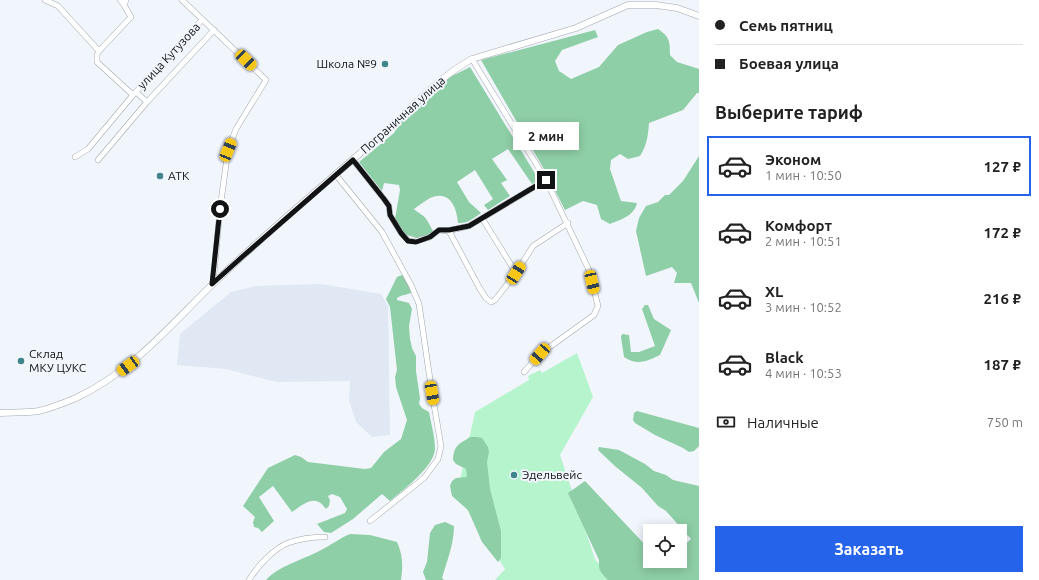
<!DOCTYPE html>
<html lang="ru">
<meta charset="utf-8">
<style>
:root{--surface:#fff;--page:#f6f6f6;--text:#222;--muted:#767676;--line:#e0e0e0;--accent:#2563eb}
body{margin:0;font-family:Ubuntu,sans-serif;background:var(--page);color:var(--text);height:100vh;display:flex;flex-direction:column;font-size:15px;white-space:nowrap}
*{box-sizing:border-box;margin:0}
p{font-size:13px;color:var(--muted)}
.icon{flex:none;width:22px;height:22px;fill:none;stroke:currentColor;stroke-width:2;stroke-linecap:round;stroke-linejoin:round}
.map{position:relative;flex:1;overflow:hidden}
.side{display:flex;flex-direction:column;background:var(--surface);width:340px}
.side>*{flex:none}
.banner{display:grid;align-content:center;height:88px;padding:0 16px;background:var(--surface)}
.tools{position:absolute;left:643px;top:524px;display:grid;gap:8px}
.tools a{display:grid;place-items:center;width:44px;height:44px;border-radius:0px;background:var(--surface);box-shadow:0 2px 10px #0003;font-size:20px}
.end{position:absolute;width:18px;height:18px;margin:-9px;border:5px solid #111315;background:#fff;box-shadow:0 0 0 2px #fff}
.from{border-radius:50%}
.bubble{position:absolute;height:28px;border-radius:0px;background:var(--surface);box-shadow:0 2px 10px #0003;font-size:13px;font-weight:700;line-height:28px;text-align:center}
.car{position:absolute;width:12px;height:24px;margin:-12px -6px;border-radius:5px;box-shadow:0 0 3px 1px #0007;background:linear-gradient(#f5c518 24%,#345 0 40%,#f5c518 0 76%,#345 0 86%,#f5c518 0)}
.banner b{display:flex;align-items:center;gap:14px;height:38px;font-size:15px}
.banner b+b{border-top:1px solid var(--line)}
.banner i{width:10px;height:10px;background:var(--text)}
ul{padding:0;list-style:none}
li{display:flex;align-items:center;gap:12px;height:60px;margin:0 8px 6px;padding:0 8px;border:2px solid transparent;border-radius:0px}
li div{flex:1}
li b{display:block;font-size:15px}
li em{font-style:normal;font-weight:700}
li.active{border-color:var(--accent)}
li>.icon{width:36px;height:36px;stroke-width:1.5}
h2{padding:0 16px;font-size:18px;line-height:48px}
.pay{display:flex;align-items:center;gap:10px;height:44px;padding:0 16px;font-size:15px}
.pay p{margin-inline-start:auto}
.cta{display:flex;gap:8px;margin-top:auto;padding:8px 16px}
.cta a{flex:1;height:46px;border-radius:0px;background:var(--accent);color:#fff;font-size:16px;font-weight:700;line-height:46px;text-align:center}
main{display:flex;flex:1;min-height:0}
.map>svg:first-child{display:block}
</style>
<main>
<div class="map">
<svg width="699" height="580" viewBox="0 0 699 580">
<rect width="100%" height="100%" fill="#f1f5fc"/>
<path fill="#e0e8f4" d="M 321,284 L 381,294 L 388,306 L 390,435 L 372,437 L 356,422 L 349,400 L 350,381 L 277,382 L 226,369 L 177,365 L 180,334 L 231,292 L 256,286 Z"/>
<path fill="#b6f4cd" d="M 577,353 L 593,397 L 560,455 L 595,559 L 610,580 L 495,580 L 505,569 L 457,494 L 475,412 L 529,380 L 528,376 L 540,370 L 542,373 Z"/>
<path fill="#8fcfa7" d="M 658,29 C 670,37 670,42 670,55 L 677,62 L 699,69 L 699,93 L 697,93 L 683,110 L 649,123 C 648,136 647,145 640,156 L 628,159 L 620,154 L 611,160 L 610,169 L 621,201 L 637,203 C 634,216 622,219 610,224 L 601,219 L 597,205 L 583,201 L 565,210 L 545,171 L 481,60 L 595,30 L 598,37 L 562,50 L 555,61 L 559,71 L 571,79 L 599,67 L 618,45 L 647,32 Z
M 470,67 L 539,180 L 532,184 L 508,149 L 492,159 L 507,180 L 501,183 L 510,196 L 488,210 L 484,205 L 493,199 L 475,170 L 457,182 L 469,202 L 481,213 C 474,218 467,224 458,223 C 457,208 450,189 430,198 C 425,201 419,205 414,209 C 417,212 418,212 422,215 C 427,218 430,226 433,231 L 426,236 L 417,238 L 407,235 L 402,231 L 395,219 L 400,190 L 399,185 L 384,183 L 382,191 L 359,162 L 394,133 L 402,120 L 450,77 Z
M 699,156 L 699,303 L 691,283 L 674,283 L 677,273 L 672,267 L 646,276 L 636,231 L 639,218 L 646,206 L 658,202 L 665,195 L 669,195 L 683,181 Z
M 402,275 L 405,277 L 412,292 C 408,295 403,294 397,298 L 397,300 L 409,303 L 412,309 L 409,326 L 410,339 L 412,348 L 416,356 L 416,371 L 420,398 L 419,404 L 422,408 L 429,412 C 431,423 435,437 435,449 C 434,467 403,490 390,501 L 382,494 L 353,519 L 331,533 L 324,532 L 317,524 L 345,513 L 347,509 L 340,497 L 332,494 L 328,496 L 330,500 L 329,506 L 326,509 C 315,493 304,504 292,512 L 273,486 L 259,497 L 274,521 L 262,532 L 258,528 L 254,527 L 253,522 L 255,517 L 243,506 L 268,468 L 295,455 L 301,457 L 308,462 L 365,469 L 371,468 L 384,452 L 401,439 L 407,420 L 396,387 L 395,377 L 397,370 L 390,307 L 386,299 L 397,277 Z
M 645,305 L 648,305 L 654,319 L 671,330 L 660,355 C 648,361 637,366 624,357 L 621,337 L 622,334 L 629,335 L 631,352 L 639,352 L 655,346 L 642,309 Z
M 637,411 L 699,428 L 699,446 L 694,451 L 689,452 L 683,448 L 655,435 L 635,423 L 633,420 L 634,413 Z
M 470,437 L 477,437 L 482,438 L 488,447 L 489,452 L 487,462 L 490,489 L 501,531 L 501,558 L 498,562 L 482,542 L 468,510 L 452,496 L 450,486 L 452,481 L 456,478 L 467,477 L 466,469 L 456,464 L 453,460 C 454,445 458,445 470,437 Z
M 599,447 L 619,450 L 645,464 L 654,471 L 666,475 L 673,480 L 699,486 L 699,580 L 608,580 C 601,572 598,571 599,560 L 568,493 L 585,481 L 650,550 L 650,561 L 661,561 L 667,567 L 671,561 L 680,561 L 680,549 L 691,539 L 666,511 L 658,506 L 642,488 L 616,467 L 599,451 L 598,449 Z
M 445,522 L 454,526 C 454,544 447,561 442,578 L 444,580 L 426,580 L 423,572 L 427,562 L 430,533 L 435,525 Z
M 350,534 L 370,535 L 397,542 C 403,555 403,566 401,580 L 266,580 C 279,565 306,559 323,549 C 333,544 340,538 350,534 Z"/>
<g fill="none" stroke-linecap="round" stroke-linejoin="round">
<g stroke="#a2a7ad" stroke-width="6">
<path id="minor" d="M 45,0 L 58,6 L 99,51
M 120,0 L 124,5 L 126,0
M 182,0 L 266,80 L 236,129 L 228,150 L 220,209 L 213,284
M 124,5 L 131,17 L 99,51 L 97,55 L 97,62 L 133,95
M 136,92 L 147,102
M 75,157 L 88,149 L 133,95 L 202,20
M 98,160 L 147,102 L 214,30
M 353,160 L 384,199 L 389,206 L 390,215 L 401,233 L 409,241 L 416,241 L 430,237 L 439,230 L 449,231 L 480,289 L 486,298 L 491,302 L 495,300 L 516,273 L 533,246 L 568,223
M 336,175 L 382,232 L 411,285 L 419,304 L 432,393 L 441,446 L 438,459 L 424,478 L 370,521
M 482,218 L 516,273
M 447,231 L 469,226 L 546,180 L 472,59
M 524,372 L 540,354 L 594,315 L 598,306 L 589,270 L 546,180
M 249,580 C 256,568 274,548 288,543 C 299,539 313,537 325,537"/>
</g>
<g stroke="#a2a7ad" stroke-width="7">
<path id="tertiary" d="M 0,413 C 13,412 26,413 39,411 C 52,408 64,403 76,398 C 135,370 171,324 217,280 C 269,230 325,184 380,136 C 410,110 437,78 472,59 L 576,28 L 628,5 L 656,5 L 677,8 L 699,16"/>
</g>
<use href="#minor" stroke="#fff" stroke-width="5"/>
<use href="#tertiary" stroke="#fff" stroke-width="6"/>
</g>
<g fill="none" stroke-linecap="round" stroke-linejoin="round">
<path stroke="#111315" stroke-width="5" d="M 220,209 L 212,284 L 242,257 L 353,160 L 384,199 L 389,206 L 390,215 L 401,233 L 408,241 L 416,242 L 430,237 L 439,230 L 449,230 L 469,226 L 546,180"/>
</g>
<g fill="#3e868c" stroke="#f1f5fc" stroke-width="1.5">
<circle cx="385" cy="64" r="4"/>
<circle cx="160" cy="176" r="4"/>
<circle cx="21" cy="361" r="4"/>
<circle cx="514" cy="475" r="4"/>
</g>
<g text-anchor="middle" stroke-width="4" stroke-linejoin="round" paint-order="stroke">
<g font-size="12" fill="#111315" stroke="#f1f5fc">
<text transform="translate(169 56) rotate(-47)" y="4">улица Кутузова</text>
<text transform="translate(403 115) rotate(-42)" y="4">Пограничная улица</text>
</g>
<g font-size="12" fill="#111315" stroke="#f1f5fc" text-anchor="start">
<text x="377" y="68" text-anchor="end">Школа №9</text>
<text x="168" y="180">АТК</text>
<text x="29" y="358">Склад<tspan x="29" dy="14">МКУ ЦУКС</tspan></text>
<text x="522" y="479">Эдельвейс</text>
</g>
</g>
</svg>
<div class="tools">
<a><svg class="icon" aria-label="locate" viewBox="0 0 24 24"><circle cx="12" cy="12" r="6"/><path d="M12 2v4M12 18v4M2 12h4M18 12h4"/></svg></a>
</div>
<i class="end from" style="left:220px;top:209px"></i>
<i class="end" style="left:546px;top:180px"></i>
<div class="bubble" style="left:513px;top:122px;width:66px">2 мин</div>
<i class="car" style="left:246px;top:60px;rotate:134deg"></i>
<i class="car" style="left:228px;top:150px;rotate:22deg"></i>
<i class="car" style="left:516px;top:273px;rotate:32deg"></i>
<i class="car" style="left:592px;top:282px;rotate:167deg"></i>
<i class="car" style="left:540px;top:354px;rotate:221deg"></i>
<i class="car" style="left:128px;top:366px;rotate:234deg"></i>
<i class="car" style="left:432px;top:393px;rotate:170deg"></i>
</div>
<section class="side">
<div class="banner">
<b><i class="from"></i>Семь пятниц</b>
<b><i></i>Боевая улица</b>
</div>
<h2>Выберите тариф</h2>
<ul>
<li class="active"><svg class="icon" aria-label="car" viewBox="0 0 24 24"><path d="M5 17H2v-5l4-1 3-4h7l3 4 3 1v5h-3M9 17h6M6 11h13"/><circle cx="7" cy="17" r="2"/><circle cx="17" cy="17" r="2"/></svg><div><b>Эконом</b><p>1 мин · 10:50</p></div><em>127 ₽</em></li>
<li><svg class="icon" aria-label="car" viewBox="0 0 24 24"><path d="M5 17H2v-5l4-1 3-4h7l3 4 3 1v5h-3M9 17h6M6 11h13"/><circle cx="7" cy="17" r="2"/><circle cx="17" cy="17" r="2"/></svg><div><b>Комфорт</b><p>2 мин · 10:51</p></div><em>172 ₽</em></li>
<li><svg class="icon" aria-label="car" viewBox="0 0 24 24"><path d="M5 17H2v-5l4-1 3-4h7l3 4 3 1v5h-3M9 17h6M6 11h13"/><circle cx="7" cy="17" r="2"/><circle cx="17" cy="17" r="2"/></svg><div><b>XL</b><p>3 мин · 10:52</p></div><em>216 ₽</em></li>
<li><svg class="icon" aria-label="car" viewBox="0 0 24 24"><path d="M5 17H2v-5l4-1 3-4h7l3 4 3 1v5h-3M9 17h6M6 11h13"/><circle cx="7" cy="17" r="2"/><circle cx="17" cy="17" r="2"/></svg><div><b>Black</b><p>4 мин · 10:53</p></div><em>187 ₽</em></li>
</ul>
<div class="pay"><svg class="icon" aria-label="cash" viewBox="0 0 24 24"><path d="M3 7h18v10H3z"/><circle cx="12" cy="12" r="2"/></svg>Наличные<p>750 m</p></div>
<div class="cta"><a>Заказать</a></div>
</section>
</main>
